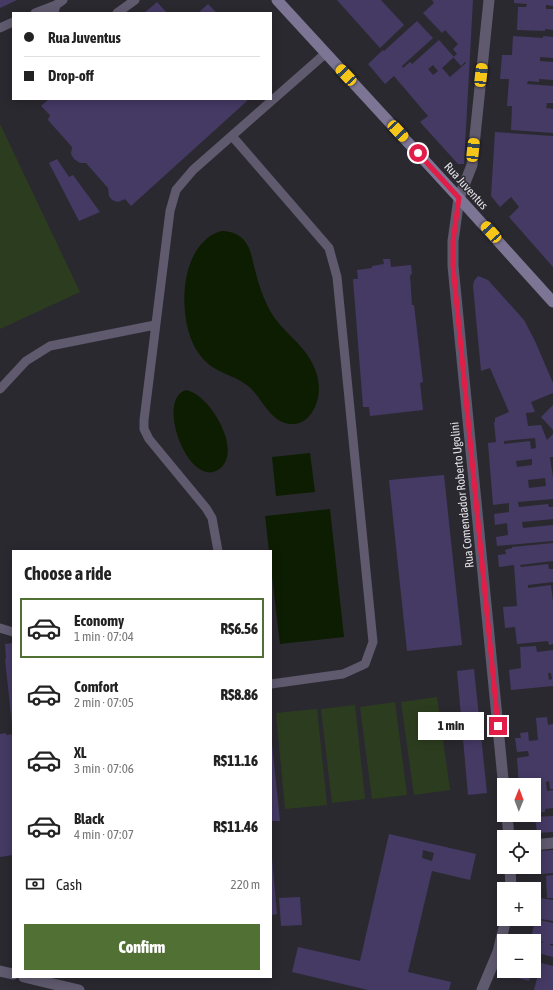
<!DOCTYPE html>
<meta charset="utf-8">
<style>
:root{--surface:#fff;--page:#f6f6f6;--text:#222;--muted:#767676;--line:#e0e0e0;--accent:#507034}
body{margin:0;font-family:"Asap Condensed",sans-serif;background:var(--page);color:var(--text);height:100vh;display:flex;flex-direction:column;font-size:15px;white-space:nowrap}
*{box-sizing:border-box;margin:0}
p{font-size:13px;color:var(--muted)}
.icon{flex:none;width:22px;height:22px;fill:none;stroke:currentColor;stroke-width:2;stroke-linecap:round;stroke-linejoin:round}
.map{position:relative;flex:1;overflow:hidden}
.panel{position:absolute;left:12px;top:550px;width:260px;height:428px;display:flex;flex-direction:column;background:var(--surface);border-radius:0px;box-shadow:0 2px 10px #0003}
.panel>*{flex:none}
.banner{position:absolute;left:12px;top:12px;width:260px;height:88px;border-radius:0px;box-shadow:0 2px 10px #0003;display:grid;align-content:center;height:88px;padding:0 12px;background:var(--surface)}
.needle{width:26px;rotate:1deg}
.controls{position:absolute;left:497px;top:778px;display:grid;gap:8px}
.controls a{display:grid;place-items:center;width:44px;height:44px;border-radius:0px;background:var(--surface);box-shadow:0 2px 10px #0003;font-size:20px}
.end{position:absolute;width:18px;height:18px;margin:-9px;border:5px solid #e11d48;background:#fff;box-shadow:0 0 0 2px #fff}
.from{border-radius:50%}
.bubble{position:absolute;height:28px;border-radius:0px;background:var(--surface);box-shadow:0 2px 10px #0003;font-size:13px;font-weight:800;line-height:28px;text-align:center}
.car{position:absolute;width:12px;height:24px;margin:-12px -6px;border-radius:5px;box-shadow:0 0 3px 1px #0007;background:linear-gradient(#f5c518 24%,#345 0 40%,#f5c518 0 76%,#345 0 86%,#f5c518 0)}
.banner b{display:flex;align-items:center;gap:14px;height:38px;font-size:15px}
.banner b+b{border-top:1px solid var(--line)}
.banner i{width:10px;height:10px;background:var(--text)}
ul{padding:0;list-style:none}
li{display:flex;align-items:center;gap:12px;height:60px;margin:0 8px 6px;padding:0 4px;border:2px solid transparent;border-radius:0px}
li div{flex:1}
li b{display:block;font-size:15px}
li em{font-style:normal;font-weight:800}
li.active{border-color:var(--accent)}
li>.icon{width:36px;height:36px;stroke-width:1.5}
h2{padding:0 12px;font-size:18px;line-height:48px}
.pay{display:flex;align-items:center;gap:10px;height:44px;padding:0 12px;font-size:15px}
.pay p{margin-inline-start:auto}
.cta{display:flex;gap:8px;margin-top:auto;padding:8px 12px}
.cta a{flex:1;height:46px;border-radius:0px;background:var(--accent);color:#fff;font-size:16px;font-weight:800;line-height:46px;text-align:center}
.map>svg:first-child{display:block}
</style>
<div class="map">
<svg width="553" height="990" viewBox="0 0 553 990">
<rect width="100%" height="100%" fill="#2b2930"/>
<path fill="#2c3d1f" d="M 0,124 L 80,292 L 0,329 Z
M 437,697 L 450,790 L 414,795 L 401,702 Z
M 395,702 L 407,795 L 372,799 L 360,707 Z
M 355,705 L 365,799 L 332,803 L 321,709 Z
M 317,709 L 327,805 L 285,809 L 276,713 Z"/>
<path fill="#0d1d01" d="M 221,231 C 229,231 237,233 243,239 C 251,247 252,259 255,270 C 258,282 262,295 268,307 C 280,332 307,344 316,372 C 320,383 320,396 315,407 C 311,415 305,423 295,424 C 271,426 263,398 248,386 C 232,373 214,374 200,355 C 176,325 177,244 221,231 Z
M 186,390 C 210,394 245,453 218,470 C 188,488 155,399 186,390 Z
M 310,453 L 315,492 L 276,496 L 272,457 Z
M 330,509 L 344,637 L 280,644 L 271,568 L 271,551 L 269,551 L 265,516 Z"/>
<path fill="#453a64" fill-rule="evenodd" d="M 0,0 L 17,0 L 0,8 Z
M 337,0 L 381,0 L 404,25 L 380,48 Z
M 432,0 L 473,0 L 464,164 L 458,164 L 420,122 L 428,116 L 394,76 L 385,84 L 368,64 L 383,50 L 384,51 L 417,21 L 433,38 L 402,66 L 403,68 L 410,62 L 412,64 L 439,40 L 454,57 L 442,68 L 450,77 L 466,63 L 465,62 L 461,66 L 453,57 L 457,54 L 453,49 L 458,44 L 445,30 L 442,33 L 423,13 L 434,3 ZM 433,65 L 438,71 L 433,75 L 428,69 Z
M 514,0 L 553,0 L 553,6 L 546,5 L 546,9 L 553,9 L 553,30 L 545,29 L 545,31 L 517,30 L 518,7 L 526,7 L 527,4 L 514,3 Z
M 157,2 L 167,13 L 144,13 L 156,3 Z
M 208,4 L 217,13 L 198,13 Z
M 513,36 L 543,38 L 543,36 L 553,37 L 553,58 L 540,57 L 540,61 L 553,62 L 553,80 L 539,79 L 539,82 L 528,81 L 527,84 L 553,86 L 553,103 L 547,103 L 546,108 L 553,109 L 553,133 L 511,130 L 512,106 L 507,106 L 509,79 L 500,79 L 502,55 L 512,55 Z
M 49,99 L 246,99 L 247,101 L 131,206 L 125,199 L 118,202 L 112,200 L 109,196 L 108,188 L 86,163 L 80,163 L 74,159 L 71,154 L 72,147 L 48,120 L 50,115 L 41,106 Z
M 495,132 L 553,136 L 553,267 L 509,217 L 519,207 L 516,203 L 511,197 L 500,207 L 491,196 Z
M 57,159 L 69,177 L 73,175 L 100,212 L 79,221 L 49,163 Z
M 383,259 L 390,259 L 391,267 L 411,265 L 412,274 L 410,275 L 412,305 L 414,305 L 423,382 L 420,383 L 423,410 L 370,416 L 369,407 L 363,407 L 353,279 L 358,279 L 357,270 L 372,268 L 372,266 L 384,264 Z
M 478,276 L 488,280 L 524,320 L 535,341 L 553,383 L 553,393 L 531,402 L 535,412 L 526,413 L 528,426 L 541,425 L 547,440 L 553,434 L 553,457 L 550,457 L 553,478 L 553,499 L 518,502 L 519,507 L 548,504 L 549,507 L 553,507 L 553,519 L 522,522 L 523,528 L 553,525 L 553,541 L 497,546 L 496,537 L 508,535 L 507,523 L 495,525 L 494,514 L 509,512 L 509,503 L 493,505 L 488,443 L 496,442 L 494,422 L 495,422 L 495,418 L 509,412 L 490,368 L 481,371 L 473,286 L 474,281 ZM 535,438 L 536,448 L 531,449 L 530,441 L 504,444 L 504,441 ZM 532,459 L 532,465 L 517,467 L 516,461 ZM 545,478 L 546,486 L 529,488 L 528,480 Z
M 553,405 L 553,430 L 541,417 Z
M 444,475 L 462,645 L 407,651 L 389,480 Z
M 553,543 L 553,561 L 520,565 L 521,567 L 548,564 L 549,569 L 553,569 L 553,582 L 528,585 L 528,588 L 551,585 L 553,602 L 553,644 L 549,645 L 548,641 L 517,644 L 515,627 L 505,628 L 503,607 L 517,606 L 514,565 L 499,567 L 498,555 L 506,554 L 505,550 L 512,548 L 512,547 Z
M 13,643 L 13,725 L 12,725 L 5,659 L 6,659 L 5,644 Z
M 536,646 L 537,652 L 553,650 L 553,686 L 511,690 L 509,670 L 521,668 L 520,647 ZM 548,673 L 551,673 L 552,679 L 549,680 Z
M 474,669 L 487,793 L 468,795 L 457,671 Z
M 547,717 L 548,725 L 553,724 L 553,789 L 550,789 L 549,781 L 546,782 L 547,791 L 553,790 L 553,808 L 545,809 L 545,812 L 534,813 L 534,785 L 519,785 L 517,758 L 529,756 L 528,751 L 517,752 L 515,738 L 521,738 L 520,733 L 528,732 L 529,741 L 538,740 L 536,718 Z
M 6,733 L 6,735 L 13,734 L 13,855 L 0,857 L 0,734 Z
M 271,744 L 272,744 L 280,821 L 271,821 Z
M 553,816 L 553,832 L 537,833 L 535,817 Z
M 389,834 L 476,854 L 470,880 L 432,871 L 408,972 L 451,982 L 449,990 L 368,990 L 292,972 L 298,947 L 360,961 ZM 423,850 L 434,853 L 432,861 L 422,858 Z
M 553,850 L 553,873 L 541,874 L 538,851 Z
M 271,858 L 272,858 L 277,914 L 271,915 Z
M 553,875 L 553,898 L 547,898 L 546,876 Z
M 300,897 L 302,925 L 281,926 L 279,898 Z
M 534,897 L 553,900 L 553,921 L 534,918 Z
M 535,919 L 553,923 L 553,944 L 550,944 L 550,945 L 553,946 L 553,957 L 534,952 L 534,941 L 543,943 L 543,942 L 531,939 Z
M 522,938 L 530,939 L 530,941 L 521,941 Z
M 541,963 L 553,966 L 553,990 L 534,990 Z
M 516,971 L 532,971 L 529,981 L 514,977 Z"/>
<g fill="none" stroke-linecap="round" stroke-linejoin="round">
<path stroke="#5f5a6e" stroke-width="9" d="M 35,13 L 56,5
M 54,13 L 56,5 L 63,0
M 117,13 L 135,0
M 0,28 L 13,22
M 232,136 L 329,248 L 337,277 L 373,642 L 365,664 L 343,674 L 271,684
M 0,389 L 26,361 L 50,346 L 155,325
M 218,551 L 212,518 L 206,508 L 149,439 L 144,429 L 144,420 L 170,211 L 176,190 L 193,170 L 326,53
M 0,628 L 13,632"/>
<path stroke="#5f5a6e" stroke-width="11" d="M 534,845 L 553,843"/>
<path stroke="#5f5a6e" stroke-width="11" d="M 459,198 L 472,165 L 489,0"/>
<path stroke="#5f5a6e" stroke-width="11" d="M 459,198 L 453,241 L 453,266 L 504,789
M 507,815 L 509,837
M 510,867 L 511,889
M 0,971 L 13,974
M 24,977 L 79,990
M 482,990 L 498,952 L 506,919"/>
<path stroke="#7c7594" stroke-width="11" d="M 277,0 L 459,198 L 553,302"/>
</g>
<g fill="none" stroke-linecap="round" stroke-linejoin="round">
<path stroke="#e11d48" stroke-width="5" d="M 418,153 L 459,198 L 453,241 L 453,266 L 498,726"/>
</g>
<g text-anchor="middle" stroke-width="3" stroke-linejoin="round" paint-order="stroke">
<g font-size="12" fill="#e3e2e7" stroke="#2b2930">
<text transform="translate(466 186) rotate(48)" y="4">Rua Juventus</text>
<text transform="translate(462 495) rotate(-96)" y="4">Rua Comendador Roberto Ugolini</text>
</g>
</g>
</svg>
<div class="controls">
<a><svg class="needle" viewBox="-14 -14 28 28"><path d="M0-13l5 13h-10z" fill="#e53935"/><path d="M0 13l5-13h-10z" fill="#767676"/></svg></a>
<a><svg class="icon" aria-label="locate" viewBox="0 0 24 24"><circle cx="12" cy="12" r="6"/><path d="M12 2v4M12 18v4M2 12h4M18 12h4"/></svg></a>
<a>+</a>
<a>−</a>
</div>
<i class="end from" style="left:418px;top:153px"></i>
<i class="end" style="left:498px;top:726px"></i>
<div class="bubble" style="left:418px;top:712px;width:66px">1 min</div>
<i class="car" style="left:346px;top:75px;rotate:317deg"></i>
<i class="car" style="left:481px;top:75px;rotate:6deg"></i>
<i class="car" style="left:398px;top:131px;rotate:137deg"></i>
<i class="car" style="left:473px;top:150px;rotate:6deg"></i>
<i class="car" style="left:491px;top:232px;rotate:318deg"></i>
<div class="banner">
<b><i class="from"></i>Rua Juventus</b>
<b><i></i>Drop-off</b>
</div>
<section class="panel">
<h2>Choose a ride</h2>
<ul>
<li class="active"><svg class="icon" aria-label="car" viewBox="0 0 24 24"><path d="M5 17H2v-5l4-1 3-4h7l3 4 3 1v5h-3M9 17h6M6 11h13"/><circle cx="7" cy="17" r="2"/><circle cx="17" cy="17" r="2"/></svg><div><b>Economy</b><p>1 min · 07:04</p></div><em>R$6.56</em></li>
<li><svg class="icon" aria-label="car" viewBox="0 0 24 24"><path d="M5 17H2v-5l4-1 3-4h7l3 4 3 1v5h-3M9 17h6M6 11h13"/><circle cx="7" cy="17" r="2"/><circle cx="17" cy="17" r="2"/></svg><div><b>Comfort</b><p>2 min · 07:05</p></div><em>R$8.86</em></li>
<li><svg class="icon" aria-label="car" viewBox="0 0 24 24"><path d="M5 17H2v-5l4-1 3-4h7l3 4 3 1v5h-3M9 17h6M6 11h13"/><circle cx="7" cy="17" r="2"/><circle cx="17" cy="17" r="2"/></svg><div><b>XL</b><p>3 min · 07:06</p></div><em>R$11.16</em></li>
<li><svg class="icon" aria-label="car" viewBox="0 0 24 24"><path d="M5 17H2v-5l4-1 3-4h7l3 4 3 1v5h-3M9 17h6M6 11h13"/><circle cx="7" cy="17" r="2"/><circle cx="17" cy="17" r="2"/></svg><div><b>Black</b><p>4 min · 07:07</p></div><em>R$11.46</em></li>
</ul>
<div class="pay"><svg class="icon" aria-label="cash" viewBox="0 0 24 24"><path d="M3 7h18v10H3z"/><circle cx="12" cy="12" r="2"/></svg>Cash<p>220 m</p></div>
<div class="cta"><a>Confirm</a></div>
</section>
</div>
